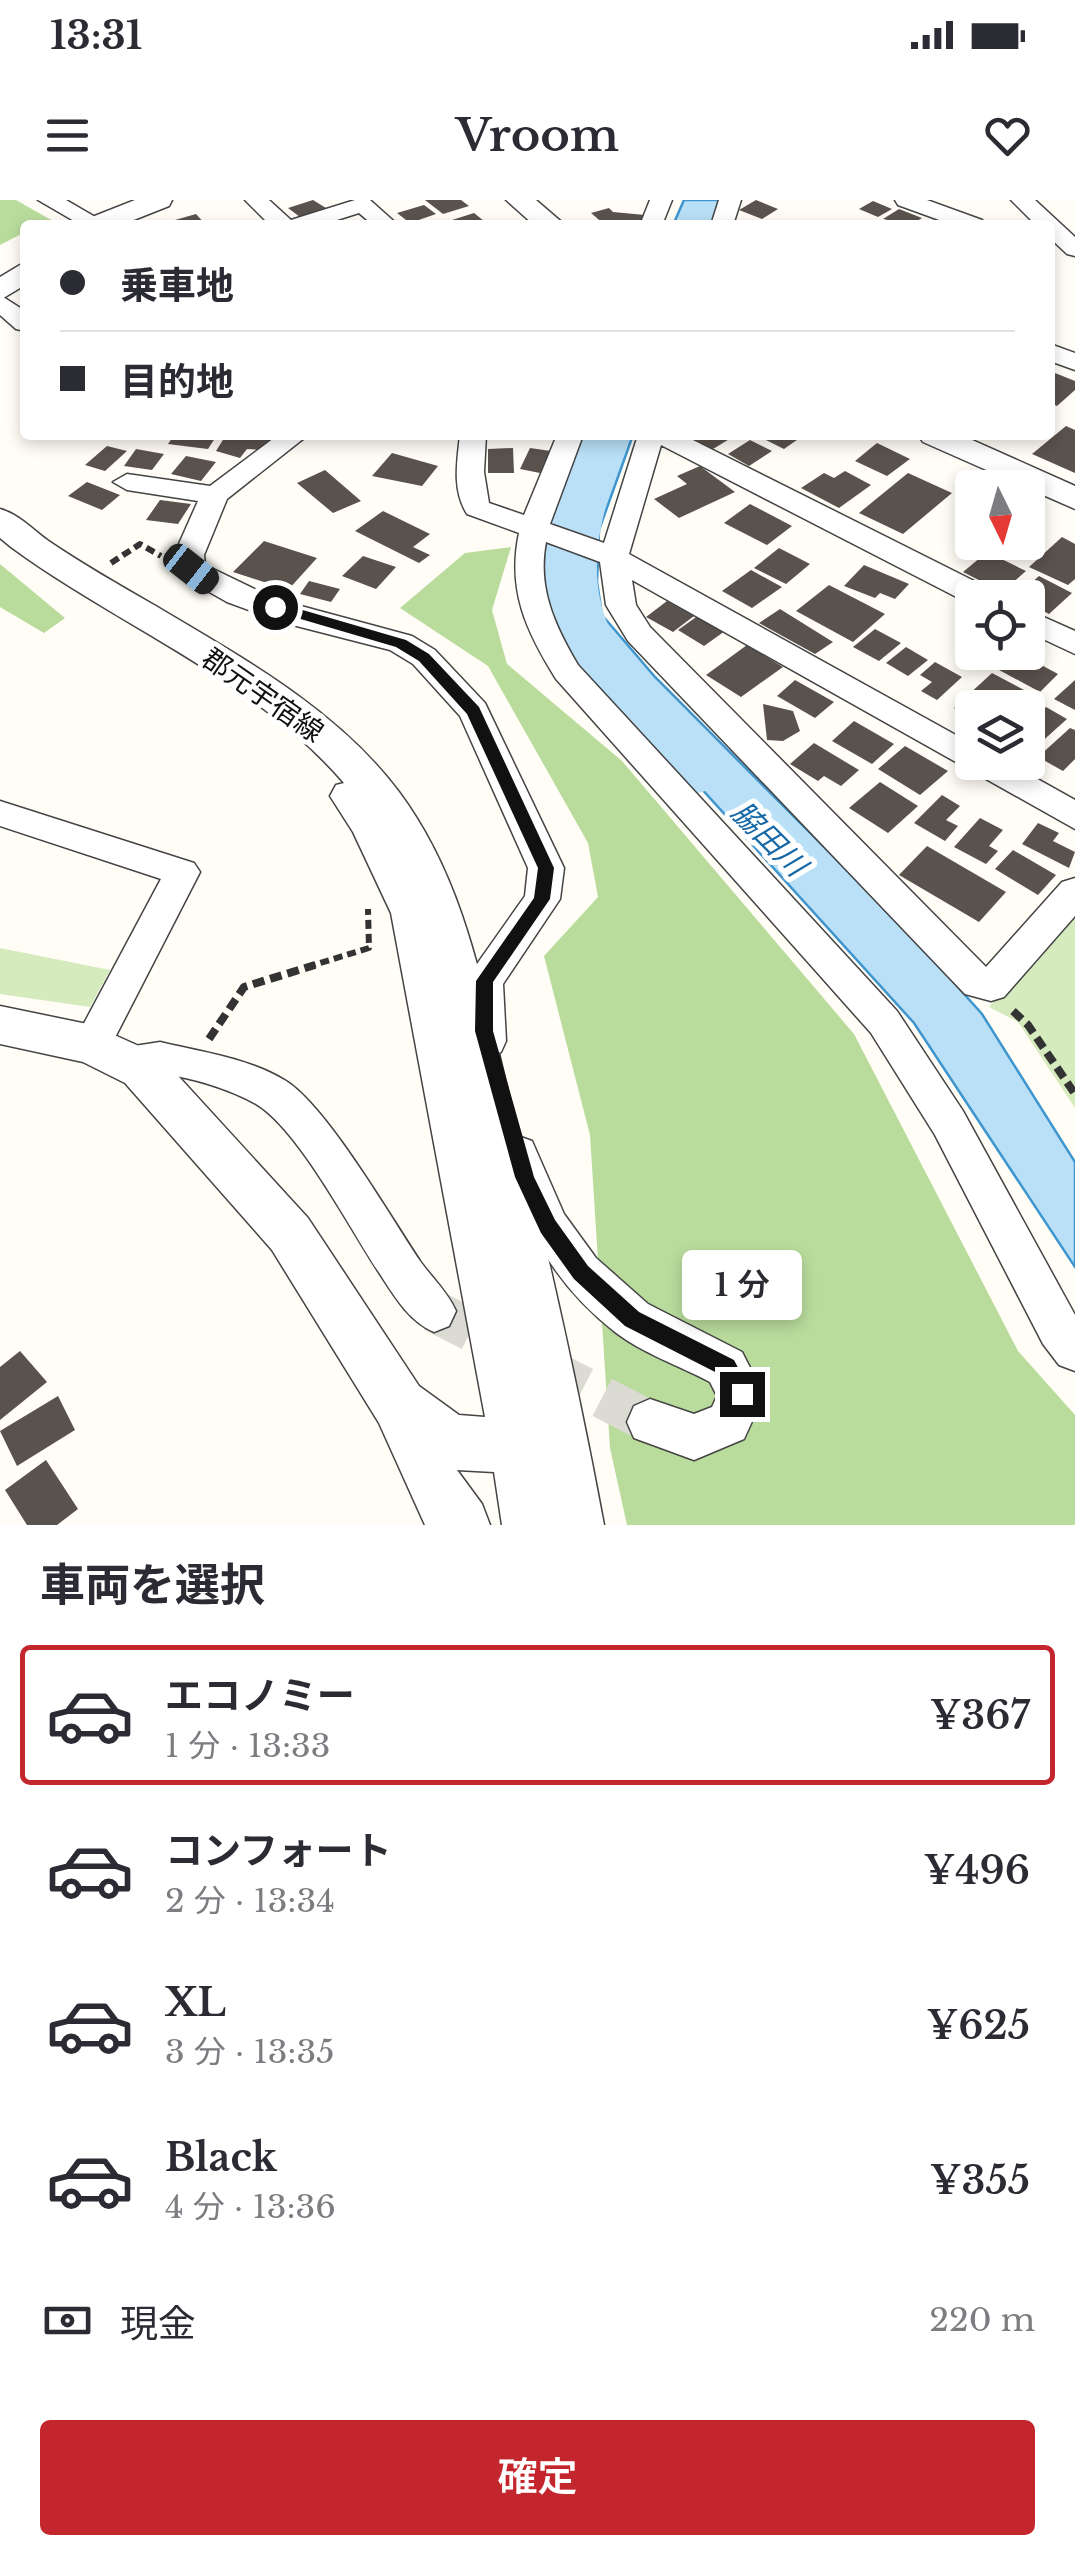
<!DOCTYPE html>
<html lang="ja">
<meta charset="utf-8">
<style>
:root{--surface:#fff;--page:#f7f7f7;--text:#2b2b33;--muted:#7c7c81;--line:#e1e1e2;--accent:#c4262e}
body{margin:0;font-family:"Libre Baskerville","Noto Sans JP",serif;background:var(--page);color:var(--text);height:100vh;display:flex;flex-direction:column;font-size:38px;white-space:nowrap}
*{box-sizing:border-box;margin:0}
p{font-size:32px;color:var(--muted)}
.icon{flex:none;width:55px;height:55px;fill:none;stroke:currentColor;stroke-width:2;stroke-linecap:round;stroke-linejoin:round}
.map{position:relative;height:1325px;overflow:hidden}
.side{display:flex;flex-direction:column;background:var(--surface);flex:1}
.side>*{flex:none}
.hud{position:absolute;left:20px;top:20px;width:1035px;height:220px;border-radius:10px;box-shadow:0 5px 15px #0003;display:grid;align-content:center;height:220px;padding:0 40px;background:var(--surface)}
.needle{width:65px;rotate:175deg}
.buttons{position:absolute;left:955px;top:270px;display:grid;gap:20px}
.buttons a{display:grid;place-items:center;width:90px;height:90px;border-radius:10px;background:var(--surface);box-shadow:0 5px 15px #0003;font-size:50px}
.end{position:absolute;width:45px;height:45px;margin:-22px;border:12px solid #111;background:#fff;box-shadow:0 0 0 5px #fff}
.from{border-radius:50%}
.bubble{position:absolute;height:70px;border-radius:10px;background:var(--surface);box-shadow:0 5px 15px #0003;font-size:32px;font-weight:600;line-height:70px;text-align:center}
.car{position:absolute;width:30px;height:60px;margin:-30px -15px;border-radius:12px;box-shadow:0 0 8px 2px #0007;background:linear-gradient(#222 24%,#8ab4d8 0 40%,#222 0 76%,#8ab4d8 0 86%,#222 0)}
.hud b{display:flex;align-items:center;gap:35px;height:95px;font-size:38px}
.hud b+b{border-top:2px solid var(--line)}
.hud i{width:25px;height:25px;background:var(--text)}
ul{padding:0;list-style:none}
li{display:flex;align-items:center;gap:30px;height:140px;margin:0 20px 15px;padding:0 20px;border:5px solid transparent;border-radius:10px}
li div{flex:1}
li b{display:block;font-size:38px}
li em{font-style:normal;font-weight:600}
li.selected{border-color:var(--accent)}
li>.icon{width:90px;height:90px;stroke-width:1.5}
h2{padding:0 40px;font-size:45px;line-height:120px}
.pay{display:flex;align-items:center;gap:25px;height:110px;padding:0 40px;font-size:38px}
.pay p{margin-inline-start:auto}
.primary-button{display:flex;gap:20px;margin-top:auto;padding:20px 40px}
.primary-button a{flex:1;height:115px;border-radius:10px;background:var(--accent);color:#fff;font-size:40px;font-weight:600;line-height:115px;text-align:center}
.status{display:flex;justify-content:space-between;align-items:center;height:70px;padding:0 50px;background:var(--surface);direction:ltr}
.status svg{height:28px;fill:currentColor}
header{display:flex;justify-content:space-between;align-items:center;height:130px;padding:0 40px;background:var(--surface);font-size:45px;font-weight:600}
.map>svg:first-child{display:block}
</style>
<div class="status"><b>13:31</b><svg viewBox="0 0 49 12"><path d="M0 12V9h3v3zM5 12V6h3v6zM10 12V3h3v9zM15 12V0h3v12zM26 1h20v11H26zM47 4h2v5h-2z"/></svg></div>
<header><svg class="icon" aria-label="menu" viewBox="0 0 24 24"><path d="M4 6h16M4 12h16M4 18h16"/></svg>Vroom<svg class="icon" aria-label="heart" viewBox="0 0 24 24"><path d="M12 20l-8-8c-3-5 5-10 8-4 3-6 11-1 8 4z"/></svg></header>
<div class="map">
<svg width="1075" height="1325" viewBox="0 0 1075 1325">
<rect width="100%" height="100%" fill="#fffdf5"/>
<path fill="#d5ebbd" d="M 1075,712 L 1075,908 L 1018,822 L 989,807 Z
M 0,748 L 110,770 L 90,807 L 0,794 Z"/>
<path fill="#b9dc9c" d="M 0,0 L 16,0 L 53,21 L 25,25 L 25,32 L 0,45 Z
M 511,347 L 492,410 L 507,464 L 622,561 L 854,834 L 1018,1151 L 1075,1215 L 1075,1325 L 627,1325 L 610,1248 L 590,935 L 544,756 L 598,697 L 588,643 L 488,466 L 400,408 L 465,353 Z
M 0,364 L 65,418 L 44,433 L 0,407 Z"/>
<path fill="#b9e0f7" stroke="#3f96cf" stroke-width="2.5" d="M 684,0 L 719,0 L 712,25 L 673,25 Z
M 589,235 L 633,235 L 599,330 L 597,382 L 602,415 L 655,477 L 905,728 L 982,814 L 1075,962 L 1075,1067 L 914,823 L 670,554 L 549,400 L 544,363 Z"/>
<g fill="none" stroke-linecap="round" stroke-linejoin="round">
<path fill="#b9e0f7" fill-rule="evenodd" d="M 579,235 L 629,235 C 592,338 572,405 654,493 C 679,519 711,540 729,571 L 720,587 L 698,593 L 676,587 L 612,521 L 559,451 L 540,381 L 553,301 Z"/>
</g>
<path fill="#5a524d" d="M 313,0 L 326,8 L 300,17 L 288,8 Z
M 425,0 L 461,0 L 469,6 L 443,14 Z
M 756,0 L 778,9 L 762,19 L 739,10 Z
M 873,1 L 892,9 L 878,17 L 859,9 Z
M 424,5 L 436,14 L 410,23 L 397,13 Z
M 609,8 L 613,12 L 645,15 L 641,25 L 605,25 L 591,13 Z
M 899,9 L 922,18 L 911,25 L 883,19 Z
M 474,13 L 489,25 L 458,25 L 452,20 Z
M 196,14 L 206,25 L 180,25 L 175,20 Z
M 1050,171 L 1075,181 L 1075,190 L 1057,206 L 1050,203 Z
M 1066,226 L 1075,230 L 1075,273 L 1032,254 Z
M 174,235 L 217,235 L 208,249 L 168,244 Z
M 226,235 L 273,235 L 263,250 L 247,249 L 240,258 L 216,251 Z
M 686,235 L 736,235 L 713,249 Z
M 756,235 L 804,235 L 784,249 Z
M 750,240 L 772,251 L 749,266 L 728,254 Z
M 877,243 L 910,259 L 887,276 L 855,261 Z
M 107,246 L 127,251 L 105,271 L 85,265 Z
M 513,248 L 514,273 L 488,273 L 488,249 Z
M 530,248 L 551,251 L 540,273 L 520,269 Z
M 136,249 L 164,254 L 152,270 L 124,266 Z
M 392,253 L 438,266 L 422,286 L 372,276 Z
M 186,256 L 216,262 L 201,281 L 171,274 Z
M 700,266 L 735,292 L 679,318 L 654,299 L 687,284 L 677,276 Z
M 325,270 L 361,301 L 333,313 L 297,283 Z
M 845,271 L 871,285 L 839,308 L 801,288 L 824,273 L 834,278 Z
M 908,273 L 952,293 L 903,334 L 859,313 Z
M 87,282 L 120,295 L 102,310 L 68,296 Z
M 160,300 L 191,304 L 178,324 L 146,320 Z
M 750,304 L 792,326 L 767,345 L 724,323 Z
M 383,311 L 430,334 L 413,347 L 430,355 L 419,363 L 355,331 Z
M 1062,337 L 1075,344 L 1075,379 L 1068,385 L 1029,367 Z
M 264,341 L 317,358 L 288,390 L 233,372 Z
M 779,348 L 810,364 L 786,384 L 754,368 Z
M 987,352 L 1026,371 L 1002,392 L 963,372 Z
M 363,356 L 396,367 L 376,389 L 342,376 Z
M 864,365 L 909,384 L 895,399 L 880,393 L 875,398 L 844,386 Z
M 751,370 L 782,387 L 752,408 L 722,391 Z
M 1039,376 L 1072,393 L 1049,414 L 1028,403 L 1028,398 L 1014,398 Z
M 309,381 L 340,389 L 331,402 L 300,394 Z
M 829,385 L 885,414 L 853,442 L 796,411 Z
M 667,401 L 694,416 L 673,432 L 646,417 Z
M 780,409 L 833,442 L 815,454 L 759,423 Z
M 699,415 L 725,431 L 704,446 L 678,430 Z
M 875,429 L 901,443 L 879,461 L 853,447 Z
M 747,445 L 783,467 L 741,497 L 706,475 Z
M 906,447 L 928,460 L 908,476 L 886,463 Z
M 1000,452 L 1017,452 L 1058,474 L 1040,492 L 988,464 Z
M 935,462 L 962,477 L 937,500 L 921,491 L 932,482 L 920,475 Z
M 992,473 L 1037,497 L 1026,508 L 972,508 L 972,518 L 954,508 Z
M 795,480 L 834,502 L 815,518 L 777,496 Z
M 1075,480 L 1075,510 L 1054,499 Z
M 763,504 L 793,511 L 800,531 L 783,541 L 767,540 Z
M 1046,507 L 1067,519 L 1028,554 L 1028,524 Z
M 854,521 L 894,544 L 872,564 L 832,541 Z
M 1070,528 L 1075,530 L 1075,559 L 1063,571 L 1038,557 Z
M 814,543 L 859,570 L 841,586 L 824,576 L 818,581 L 790,564 Z
M 905,546 L 948,571 L 920,595 L 878,569 Z
M 880,582 L 918,606 L 888,633 L 849,608 Z
M 942,595 L 960,606 L 946,620 L 958,626 L 945,641 L 914,623 Z
M 980,618 L 1003,630 L 989,646 L 998,651 L 986,664 L 954,647 Z
M 1038,623 L 1059,633 L 1053,641 L 1075,652 L 1069,668 L 1022,644 Z
M 927,646 L 1006,692 L 979,722 L 899,675 Z
M 1013,650 L 1056,675 L 1038,695 L 995,669 Z
M 20,1151 L 47,1182 L 0,1220 L 0,1167 Z
M 58,1196 L 75,1230 L 17,1266 L 0,1231 Z
M 46,1260 L 78,1309 L 57,1325 L 27,1325 L 5,1290 Z"/>
<g fill="none" stroke-linecap="round" stroke-linejoin="round">
<path stroke="#dbdad3" stroke-width="42" stroke-dasharray="42 21" stroke-linecap="butt" d="M 434,1111 L 650,1222"/>
<g stroke="#444" stroke-width="3">
<path id="minor" d="M 38,0 L 66,0 L 109,25 L 81,25 Z
M 245,0 L 269,0 L 291,20 L 355,0 L 370,0 L 398,25 L 373,25 L 359,13 L 321,25 L 270,25 Z
M 650,0 L 672,0 L 662,25 L 640,25 Z
M 719,0 L 741,0 L 733,25 L 711,25 Z
M 895,0 L 927,0 L 982,20 L 985,25 L 953,25 L 898,5 Z
M 1011,0 L 1035,0 L 1075,37 L 1075,56 L 1067,54 L 1050,38 L 1050,25 L 1036,25 Z
M 0,95 L 25,111 L 25,131 L 16,129 L 0,115 Z
M 1050,144 L 1075,153 L 1075,170 L 1050,161 Z
M 278,235 L 308,235 L 227,299 L 204,355 L 205,365 L 275,399 L 412,436 L 435,450 L 485,503 L 564,668 L 560,699 L 503,784 L 506,841 L 501,852 L 487,857 L 473,852 L 468,841 L 465,781 L 525,696 L 528,668 L 460,516 L 413,464 L 390,450 L 281,422 L 227,402 L 181,376 L 174,355 L 198,301 L 127,290 L 113,282 L 127,274 L 210,286 Z
M 460,235 L 486,235 L 484,272 L 489,303 L 524,315 L 557,235 L 583,235 L 550,324 L 604,343 L 638,235 L 683,235 L 994,391 L 998,398 L 972,398 L 972,405 L 661,245 L 629,354 L 972,544 L 972,562 L 1007,562 L 1075,600 L 1075,629 L 632,380 L 636,405 L 650,427 L 986,767 L 1062,682 L 1075,678 L 1075,716 L 1004,797 L 991,801 L 965,794 L 628,441 L 606,405 L 600,362 L 546,342 C 537,388 555,426 578,465 L 897,811 L 963,911 L 1075,1115 L 1075,1171 L 1059,1165 L 1043,1144 L 935,935 L 871,833 L 556,479 C 526,431 507,390 519,333 L 467,314 C 452,290 457,262 460,235 Z
M 1028,410 L 1075,431 L 1075,454 L 1028,432 Z
M 0,601 L 194,663 L 200,672 L 106,855 L 92,860 L 78,855 L 73,844 L 161,679 L 0,626 Z
M 160,842 C 201,852 249,858 286,881 C 327,907 390,1016 420,1061 C 432,1078 447,1091 456,1111 L 449,1126 L 434,1132 C 408,1121 393,1094 378,1071 C 349,1027 298,929 256,904 C 230,889 190,877 161,874 C 144,873 132,878 115,873 L 110,861 L 115,849 Z
M 518,936 L 532,941 L 564,1014 L 596,1058 L 648,1104 L 742,1152 L 764,1195 L 744,1239 L 694,1260 L 634,1238 L 627,1222 L 634,1206 L 650,1199 L 694,1214 L 712,1207 L 717,1196 L 710,1182 C 680,1166 642,1153 615,1132 C 550,1081 527,1027 498,954 L 504,941 Z"/>
</g>
<g stroke="#444" stroke-width="3">
<path id="tertiary" d="M 135,0 L 172,0 L 169,6 L 121,25 L 83,25 L 87,19 Z
M 506,0 L 536,0 L 565,25 L 534,25 Z
M 25,62 L 25,85 L 0,100 L 0,77 Z
M 918,235 L 961,235 L 1075,286 L 1075,309 L 923,242 Z
M 0,309 C 19,314 34,331 50,342 C 84,365 119,385 154,405 C 241,457 337,509 399,592 C 466,682 483,790 509,896 C 545,1039 577,1180 604,1325 L 502,1325 L 494,1272 L 457,1270 L 482,1304 L 490,1325 L 425,1325 L 379,1223 L 272,1050 L 125,883 L 83,862 L 0,844 L 0,806 L 92,825 L 159,855 L 308,1018 L 419,1186 L 459,1215 L 485,1217 L 391,713 L 353,632 L 330,596 L 336,585 L 344,583 C 255,479 120,427 11,347 L 0,338 Z"/>
</g>
<path stroke="#333" stroke-width="6" stroke-dasharray="9 5" stroke-linecap="butt" d="M 111,363 L 140,344 L 161,356
M 307,767 L 369,748 L 368,709"/>
<path stroke="#333" stroke-width="8" stroke-dasharray="12 6" stroke-linecap="butt" d="M 1013,811 L 1028,825 L 1075,894
M 209,839 L 244,787 L 315,765"/>
<use href="#minor" fill="#fff" fill-rule="evenodd"/>
<use href="#tertiary" fill="#fff" fill-rule="evenodd"/>
</g>
<path fill="#111" d="M 275,402 L 406,440 L 429,454 L 479,507 L 554,668 L 550,699 L 493,782 L 493,831 L 534,977 L 555,1020 L 588,1066 L 639,1112 L 734,1160 L 752,1194 L 749,1202 L 742,1205 L 734,1202 L 719,1174 L 625,1126 L 574,1079 L 541,1033 L 515,977 L 475,831 L 476,781 L 534,698 L 538,668 L 467,514 L 419,461 L 396,447 L 270,410 L 268,407 Z"/>
<g text-anchor="middle" stroke-width="10" stroke-linejoin="round" paint-order="stroke">
<g font-size="28" fill="#111" stroke="#fff">
<text transform="translate(263 495) rotate(35)" y="10">郡元宇宿線</text>
</g>
<g font-size="30" font-style="italic" fill="#1768a6" stroke="#fff">
<text transform="translate(769 639) rotate(45)" y="10">脇田川</text>
</g>
</g>
</svg>
<div class="buttons">
<a><svg class="needle" viewBox="-14 -14 28 28"><path d="M0-13l5 13h-10z" fill="#e53935"/><path d="M0 13l5-13h-10z" fill="#7c7c81"/></svg></a>
<a><svg class="icon" aria-label="locate" viewBox="0 0 24 24"><circle cx="12" cy="12" r="6"/><path d="M12 2v4M12 18v4M2 12h4M18 12h4"/></svg></a>
<a><svg class="icon" aria-label="layers" viewBox="0 0 24 24"><path d="M12 4l9 5-9 5-9-5zM3 14l9 5 9-5"/></svg></a>
</div>
<i class="end from" style="left:275px;top:407px"></i>
<i class="end" style="left:742px;top:1194px"></i>
<div class="bubble" style="left:682px;top:1050px;width:120px">1 分</div>
<i class="car" style="left:191px;top:369px;rotate:128deg"></i>
<div class="hud">
<b><i class="from"></i>乗車地</b>
<b><i></i>目的地</b>
</div>
</div>
<section class="side">
<h2>車両を選択</h2>
<ul>
<li class="selected"><svg class="icon" aria-label="car" viewBox="0 0 24 24"><path d="M5 17H2v-5l4-1 3-4h7l3 4 3 1v5h-3M9 17h6M6 11h13"/><circle cx="7" cy="17" r="2"/><circle cx="17" cy="17" r="2"/></svg><div><b>エコノミー</b><p>1 分 · 13:33</p></div><em>¥367</em></li>
<li><svg class="icon" aria-label="car" viewBox="0 0 24 24"><path d="M5 17H2v-5l4-1 3-4h7l3 4 3 1v5h-3M9 17h6M6 11h13"/><circle cx="7" cy="17" r="2"/><circle cx="17" cy="17" r="2"/></svg><div><b>コンフォート</b><p>2 分 · 13:34</p></div><em>¥496</em></li>
<li><svg class="icon" aria-label="car" viewBox="0 0 24 24"><path d="M5 17H2v-5l4-1 3-4h7l3 4 3 1v5h-3M9 17h6M6 11h13"/><circle cx="7" cy="17" r="2"/><circle cx="17" cy="17" r="2"/></svg><div><b>XL</b><p>3 分 · 13:35</p></div><em>¥625</em></li>
<li><svg class="icon" aria-label="car" viewBox="0 0 24 24"><path d="M5 17H2v-5l4-1 3-4h7l3 4 3 1v5h-3M9 17h6M6 11h13"/><circle cx="7" cy="17" r="2"/><circle cx="17" cy="17" r="2"/></svg><div><b>Black</b><p>4 分 · 13:36</p></div><em>¥355</em></li>
</ul>
<div class="pay"><svg class="icon" aria-label="cash" viewBox="0 0 24 24"><path d="M3 7h18v10H3z"/><circle cx="12" cy="12" r="2"/></svg>現金<p>220 m</p></div>
<div class="primary-button"><a>確定</a></div>
</section>
